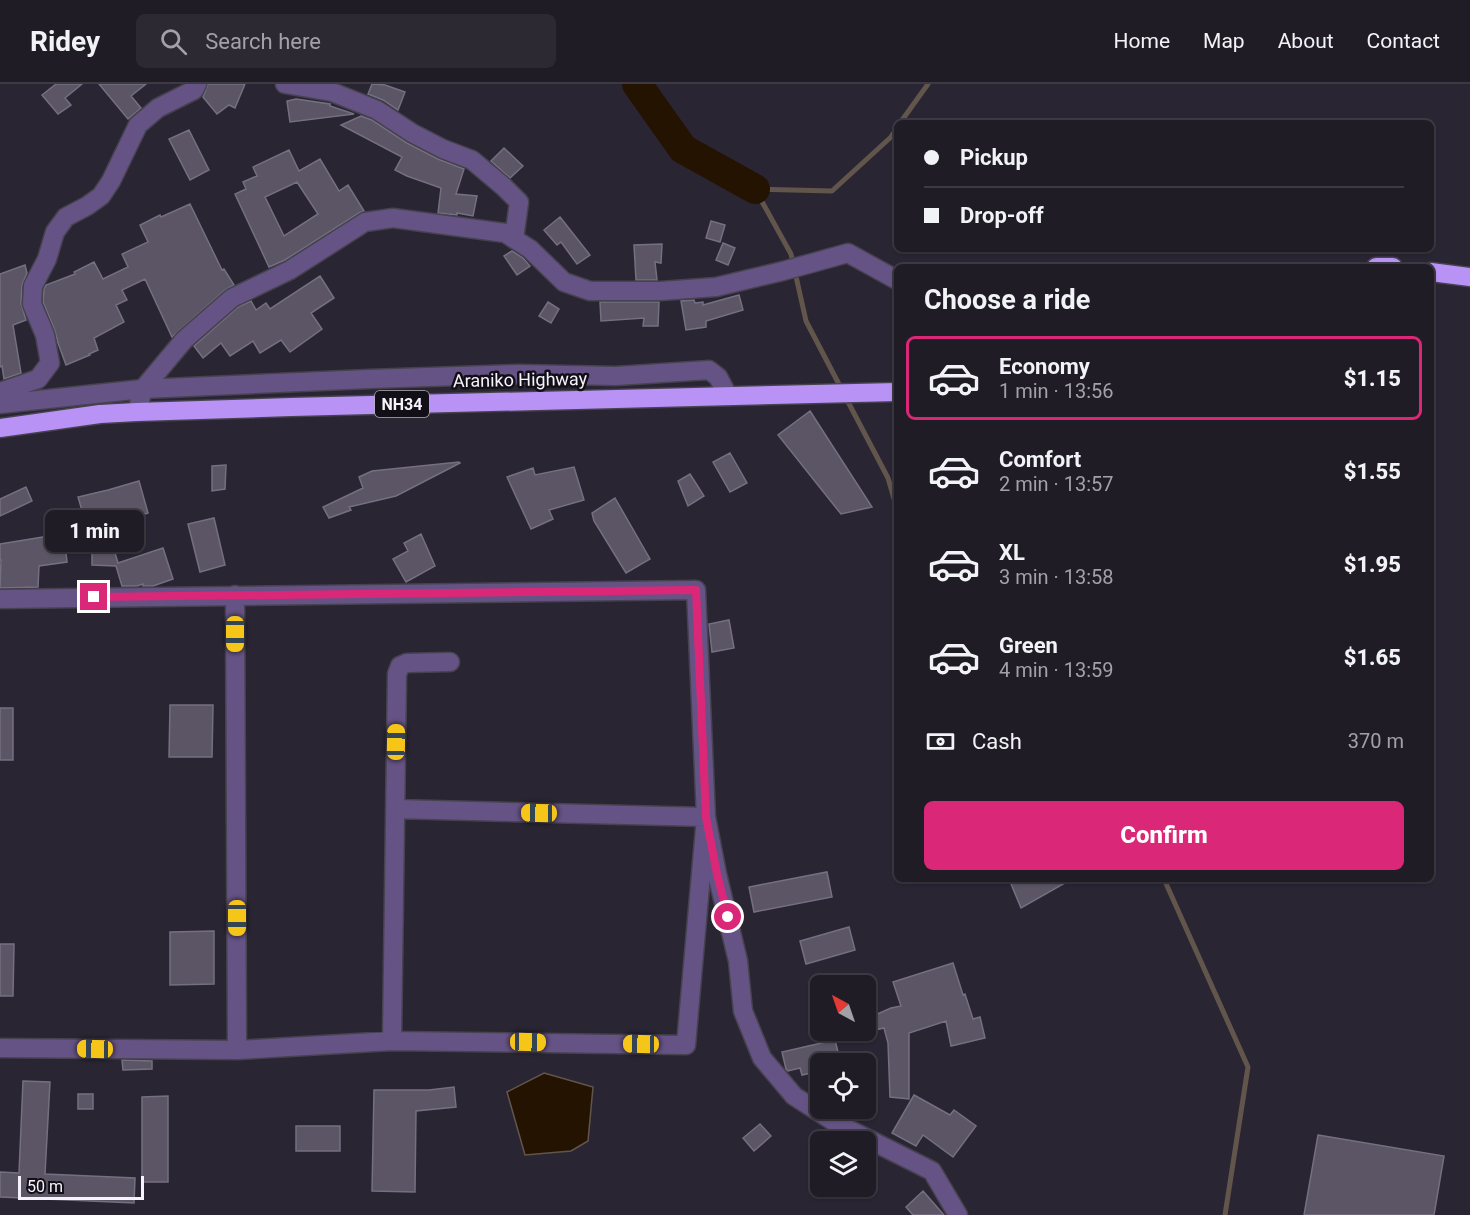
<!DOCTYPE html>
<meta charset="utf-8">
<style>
:root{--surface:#201c26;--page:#2d2932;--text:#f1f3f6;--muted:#a2a1a7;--line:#3d3a43;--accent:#db2777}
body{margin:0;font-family:Roboto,sans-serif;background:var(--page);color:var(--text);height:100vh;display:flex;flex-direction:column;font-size:22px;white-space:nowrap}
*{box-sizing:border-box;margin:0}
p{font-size:20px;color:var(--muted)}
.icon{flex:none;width:33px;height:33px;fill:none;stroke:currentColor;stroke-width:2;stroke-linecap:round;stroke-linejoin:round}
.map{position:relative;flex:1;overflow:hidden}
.panel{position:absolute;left:894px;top:180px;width:540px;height:618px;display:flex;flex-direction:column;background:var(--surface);border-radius:9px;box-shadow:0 2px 4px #0004,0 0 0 2px var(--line)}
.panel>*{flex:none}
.hud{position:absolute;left:894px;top:36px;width:540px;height:132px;border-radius:9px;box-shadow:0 2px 4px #0004,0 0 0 2px var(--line);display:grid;align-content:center;height:132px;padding:0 30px;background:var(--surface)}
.needle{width:39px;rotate:320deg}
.fabs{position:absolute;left:810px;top:891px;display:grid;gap:12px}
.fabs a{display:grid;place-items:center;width:66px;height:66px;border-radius:9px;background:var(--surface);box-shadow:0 2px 4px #0004,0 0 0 2px var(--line);font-size:30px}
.scale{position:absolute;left:18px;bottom:15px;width:126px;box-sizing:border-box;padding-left:6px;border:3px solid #f6f3fd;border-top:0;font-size:16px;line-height:21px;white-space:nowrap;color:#f6f3fd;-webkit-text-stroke:4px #120f16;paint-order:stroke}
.end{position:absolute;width:27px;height:27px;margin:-14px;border:8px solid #db2777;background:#fff;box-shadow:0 0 0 3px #fff}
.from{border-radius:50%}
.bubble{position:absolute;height:42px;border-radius:9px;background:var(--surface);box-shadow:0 2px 4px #0004,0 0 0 2px var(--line);font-size:20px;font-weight:800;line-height:42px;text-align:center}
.car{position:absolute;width:18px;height:36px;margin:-18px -9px;border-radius:8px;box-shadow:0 0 4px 2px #0007;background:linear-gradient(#f5c518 24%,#345 0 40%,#f5c518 0 76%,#345 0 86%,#f5c518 0)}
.hud b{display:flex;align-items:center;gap:21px;height:57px;font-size:22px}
.hud b+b{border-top:2px solid var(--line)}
.hud i{width:15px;height:15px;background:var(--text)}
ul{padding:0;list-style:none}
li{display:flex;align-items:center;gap:18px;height:84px;margin:0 12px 9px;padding:0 18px;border:3px solid transparent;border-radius:9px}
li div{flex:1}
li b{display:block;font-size:22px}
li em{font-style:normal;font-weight:800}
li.active{border-color:var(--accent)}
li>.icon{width:54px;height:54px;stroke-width:1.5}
h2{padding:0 30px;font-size:27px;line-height:72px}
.pay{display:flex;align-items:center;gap:15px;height:66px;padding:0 30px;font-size:22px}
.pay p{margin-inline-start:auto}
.action{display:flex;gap:12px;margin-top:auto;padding:12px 30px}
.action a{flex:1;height:69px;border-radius:9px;background:var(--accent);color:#fff;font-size:24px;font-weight:800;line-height:69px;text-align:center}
header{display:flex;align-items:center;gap:36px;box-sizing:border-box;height:84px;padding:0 30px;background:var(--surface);border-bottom:2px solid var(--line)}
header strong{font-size:28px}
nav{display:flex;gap:33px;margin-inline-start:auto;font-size:21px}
.search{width:420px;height:54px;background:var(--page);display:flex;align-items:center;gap:15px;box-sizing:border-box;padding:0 21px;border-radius:9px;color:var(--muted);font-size:22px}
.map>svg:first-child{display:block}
</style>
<header>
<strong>Ridey</strong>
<div class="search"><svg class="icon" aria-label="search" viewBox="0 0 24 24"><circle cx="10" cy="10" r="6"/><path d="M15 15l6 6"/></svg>Search here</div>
<nav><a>Home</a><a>Map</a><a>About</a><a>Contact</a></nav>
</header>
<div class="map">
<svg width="1470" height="1131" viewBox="0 0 1470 1131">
<rect width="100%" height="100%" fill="#2a2533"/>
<path fill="#231300" stroke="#62564c" stroke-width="1.5" d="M 544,989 L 593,1003 L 588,1057 L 571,1067 L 525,1071 L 507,1008 Z"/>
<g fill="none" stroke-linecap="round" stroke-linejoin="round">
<path stroke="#62564c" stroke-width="5" d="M 900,39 L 928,0
M 755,105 L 791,170 L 806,237 L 842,306
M 755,105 L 832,107 L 891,53 L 897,44
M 846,314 L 888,394 L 897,425
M 1164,795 L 1248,983 L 1225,1131"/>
<path stroke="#231300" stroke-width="30" d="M 637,0 L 683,65 L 755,105"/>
</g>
<path fill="#5b5565" stroke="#757081" stroke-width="1.5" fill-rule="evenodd" d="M 56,0 L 82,0 L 65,14 L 71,21 L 58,30 L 42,11 Z
M 99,0 L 146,0 L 131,12 L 141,24 L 128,35 Z
M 208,0 L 245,0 L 235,24 L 229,21 L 217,30 L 203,13 Z
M 372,0 L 385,1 L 405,8 L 398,26 L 383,16 L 368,10 Z
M 296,15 L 330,20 L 330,22 L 354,30 L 290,38 L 287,17 Z
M 361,32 L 372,36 L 407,59 L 438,75 L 464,85 L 456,110 L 477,112 L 473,132 L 457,129 L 457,131 L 438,129 L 441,104 L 407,92 L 395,86 L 402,73 L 341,41 Z
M 189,46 L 209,86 L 190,96 L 169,55 Z
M 504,64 L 523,82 L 510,94 L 491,77 Z
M 289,66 L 299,87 L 320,75 L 339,107 L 348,101 L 364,127 L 359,129 L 285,176 L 269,183 L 235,110 L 246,105 L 243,98 L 257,92 L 253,83 ZM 297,98 L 318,130 L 284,152 L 265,113 Z
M 190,120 L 222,186 L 224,185 L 234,201 L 225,206 L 172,253 L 145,195 L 122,206 L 127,216 L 116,221 L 124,238 L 94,254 L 98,266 L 89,270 L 90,271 L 66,281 L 58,259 L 55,247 L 43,218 L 44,205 L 46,201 L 75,190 L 74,188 L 94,178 L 103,195 L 128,183 L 122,170 L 148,158 L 140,141 L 160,131 L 161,133 Z
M 560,133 L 590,171 L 577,180 L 561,158 L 557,161 L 544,146 Z
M 711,137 L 725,141 L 720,158 L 706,154 Z
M 723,159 L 735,164 L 728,181 L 716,176 Z
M 662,160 L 661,179 L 655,178 L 657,196 L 636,196 L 634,161 Z
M 512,167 L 523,174 L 530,182 L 517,191 L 504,172 Z
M 25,181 L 27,189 L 22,201 L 21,219 L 26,236 L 13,241 L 21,289 L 4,295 L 2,282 L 0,283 L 0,190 Z
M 320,192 L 334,214 L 311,229 L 322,245 L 290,268 L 281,256 L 260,269 L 253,257 L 230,272 L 221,259 L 203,274 L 194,262 L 238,223 L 251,217 L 256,226 L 266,219 L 270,225 Z
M 739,211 L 743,226 L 706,237 L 706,243 L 686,246 L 681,217 L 694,216 L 695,219 L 703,218 L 703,221 Z
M 548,218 L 559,225 L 551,239 L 539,232 Z
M 600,218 L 659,218 L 658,242 L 643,242 L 644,234 L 601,237 Z
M 810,327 L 872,423 L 841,430 L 778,351 Z
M 730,369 L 747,399 L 730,408 L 713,378 Z
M 459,378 L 460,379 L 396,412 L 349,423 L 351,426 L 329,434 L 323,423 L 363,404 L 359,393 L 372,387 Z
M 226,381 L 225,405 L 212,407 L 212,382 Z
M 574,383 L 584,416 L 549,426 L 553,435 L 531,445 L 507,393 L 533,384 L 535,391 Z
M 690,390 L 704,412 L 688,422 L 678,397 Z
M 139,397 L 148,429 L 107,442 L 118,479 L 163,464 L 173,495 L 153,502 L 143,502 L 143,500 L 137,502 L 122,502 L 116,482 L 92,481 L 92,438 L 86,440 L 78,413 L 108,406 Z
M 26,403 L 32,417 L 0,432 L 0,415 Z
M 615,414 L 650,475 L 626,489 L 594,437 L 592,429 Z
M 214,434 L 225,481 L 200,488 L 188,440 Z
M 49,440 L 63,440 L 67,478 L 39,482 L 38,503 L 0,504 L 1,476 L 0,476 L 0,460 L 49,452 Z
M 421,450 L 435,482 L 406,498 L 393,475 L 408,467 L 404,459 Z
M 729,536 L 734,564 L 712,568 L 709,540 Z
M 170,621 L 213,621 L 212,673 L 169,673 Z
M 0,624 L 13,624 L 13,676 L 0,676 Z
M 827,788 L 832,813 L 754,828 L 749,803 Z
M 1009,795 L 1072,795 L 1021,824 Z
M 849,843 L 855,866 L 806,880 L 800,857 Z
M 214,847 L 214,900 L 170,901 L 170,848 Z
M 0,860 L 14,860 L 13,912 L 0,912 Z
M 953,879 L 963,911 L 965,910 L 973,935 L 980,933 L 985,954 L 951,962 L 946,937 L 909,949 L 909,1015 L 890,1013 L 888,959 L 884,944 L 866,948 L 866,935 L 891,924 L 901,922 L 893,898 Z
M 835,956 L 841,980 L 820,980 L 820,987 L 802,991 L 800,984 L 788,987 L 786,985 L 782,968 Z
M 122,976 L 152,977 L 152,985 L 123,986 Z
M 23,997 L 50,998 L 45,1090 L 135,1094 L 134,1119 L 0,1113 L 0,1088 L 19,1089 Z
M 454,1003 L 456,1023 L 416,1027 L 415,1108 L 372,1107 L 374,1006 L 429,1006 Z
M 78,1010 L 93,1010 L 93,1025 L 78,1025 Z
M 914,1011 L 950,1031 L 954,1026 L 976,1042 L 953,1073 L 923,1051 L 916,1062 L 892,1049 Z
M 168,1012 L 168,1098 L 142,1098 L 142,1013 Z
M 760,1040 L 771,1052 L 754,1067 L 743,1054 Z
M 296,1042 L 340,1042 L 340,1067 L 296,1067 Z
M 1318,1051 L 1444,1072 L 1434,1131 L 1304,1131 Z
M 923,1107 L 944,1131 L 913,1131 L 906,1123 Z"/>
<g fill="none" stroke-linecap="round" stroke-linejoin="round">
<g stroke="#47424f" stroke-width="21">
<path id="minor" d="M 285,0 L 332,8 L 377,26 L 412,49 L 443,65 L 472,76 L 504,103 L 519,118 L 514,155
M 0,308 L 38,295 L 50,279 L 45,251 L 32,220 L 33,202 L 47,175 L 55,148 L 66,133 L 87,122 L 101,112 L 111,97 L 138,41 L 158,24 L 194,6 L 197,0
M 0,320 L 143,305 L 369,295 L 519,290 L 616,292 L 709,286 L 718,293 L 728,312
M 137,328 L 143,305 L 184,256 L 232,214 L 290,186 L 365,138 L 393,134 L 505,149 L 530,165 L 564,198 L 590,207 L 661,207 L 716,203 L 783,187 L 848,169 L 897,196
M 235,511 L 237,966
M 0,515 L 696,506 L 706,733 L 686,961 L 392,957 L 237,966 L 0,964
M 396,725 L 706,733 L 717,790 L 738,877 L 743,927 L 762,974 L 794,1012 L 836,1039 L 932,1087 L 958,1131
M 392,957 L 397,590 L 400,582 L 407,579 L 450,578"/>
</g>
<g stroke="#47424f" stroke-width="21">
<path id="highway" d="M 1376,183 L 1393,183
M 1431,188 L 1470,193
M 0,344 L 100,330 L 137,328 L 291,323 L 897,308"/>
</g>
<use href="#minor" stroke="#665385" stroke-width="18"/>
<use href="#highway" stroke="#b892f5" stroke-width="18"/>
</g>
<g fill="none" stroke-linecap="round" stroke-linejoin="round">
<path stroke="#db2777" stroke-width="8" d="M 94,513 L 696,506 L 706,733 L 717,790 L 728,833"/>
</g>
<g text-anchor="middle" stroke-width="5" stroke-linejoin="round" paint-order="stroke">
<rect fill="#120f16" stroke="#b2afb8" stroke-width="1.5" x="375" y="307" width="54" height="26" rx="4.5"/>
<g font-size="16" font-weight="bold" fill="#f6f3fd">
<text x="402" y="326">NH34</text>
</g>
<g font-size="18" fill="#f6f3fd" stroke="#120f16">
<text transform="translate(520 296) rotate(-1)" y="6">Araniko Highway</text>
</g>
</g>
</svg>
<div class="fabs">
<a><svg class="needle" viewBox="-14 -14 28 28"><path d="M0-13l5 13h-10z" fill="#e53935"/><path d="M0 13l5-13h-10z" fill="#a2a1a7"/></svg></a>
<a><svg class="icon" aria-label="locate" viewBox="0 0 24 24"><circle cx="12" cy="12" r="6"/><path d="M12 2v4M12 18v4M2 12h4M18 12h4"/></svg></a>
<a><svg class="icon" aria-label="layers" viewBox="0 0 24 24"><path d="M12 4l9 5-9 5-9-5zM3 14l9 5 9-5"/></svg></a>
</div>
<div class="scale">50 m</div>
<i class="end from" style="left:728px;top:833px"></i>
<i class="end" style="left:94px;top:513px"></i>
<div class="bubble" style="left:45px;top:426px;width:99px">1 min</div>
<i class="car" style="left:235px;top:550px;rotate:180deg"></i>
<i class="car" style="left:396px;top:658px;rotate:1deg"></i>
<i class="car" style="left:539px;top:729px;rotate:271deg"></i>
<i class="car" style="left:237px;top:834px;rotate:180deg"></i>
<i class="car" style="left:528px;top:958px;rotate:91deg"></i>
<i class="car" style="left:641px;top:960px;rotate:271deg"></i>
<i class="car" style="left:95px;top:965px;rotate:271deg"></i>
<div class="hud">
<b><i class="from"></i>Pickup</b>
<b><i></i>Drop-off</b>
</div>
<section class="panel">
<h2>Choose a ride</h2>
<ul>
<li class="active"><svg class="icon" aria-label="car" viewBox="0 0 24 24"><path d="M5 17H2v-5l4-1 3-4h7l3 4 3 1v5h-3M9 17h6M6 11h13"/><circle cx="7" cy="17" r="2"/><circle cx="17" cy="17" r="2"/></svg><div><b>Economy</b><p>1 min · 13:56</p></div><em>$1.15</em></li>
<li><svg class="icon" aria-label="car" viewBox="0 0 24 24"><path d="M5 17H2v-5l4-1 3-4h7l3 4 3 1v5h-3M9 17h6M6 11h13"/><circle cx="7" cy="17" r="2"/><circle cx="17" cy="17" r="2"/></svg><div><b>Comfort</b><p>2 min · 13:57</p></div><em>$1.55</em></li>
<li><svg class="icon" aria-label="car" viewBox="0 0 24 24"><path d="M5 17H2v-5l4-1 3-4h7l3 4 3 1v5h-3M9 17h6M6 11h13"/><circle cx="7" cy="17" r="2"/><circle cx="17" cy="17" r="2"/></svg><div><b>XL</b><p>3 min · 13:58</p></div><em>$1.95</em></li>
<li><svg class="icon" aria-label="car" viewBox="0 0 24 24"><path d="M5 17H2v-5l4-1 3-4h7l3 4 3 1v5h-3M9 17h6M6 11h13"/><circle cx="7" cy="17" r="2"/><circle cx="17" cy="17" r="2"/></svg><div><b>Green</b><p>4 min · 13:59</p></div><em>$1.65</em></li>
</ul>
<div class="pay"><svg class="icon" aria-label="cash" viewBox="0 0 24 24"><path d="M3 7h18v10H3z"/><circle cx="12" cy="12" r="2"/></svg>Cash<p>370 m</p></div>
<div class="action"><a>Confirm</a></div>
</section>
</div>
